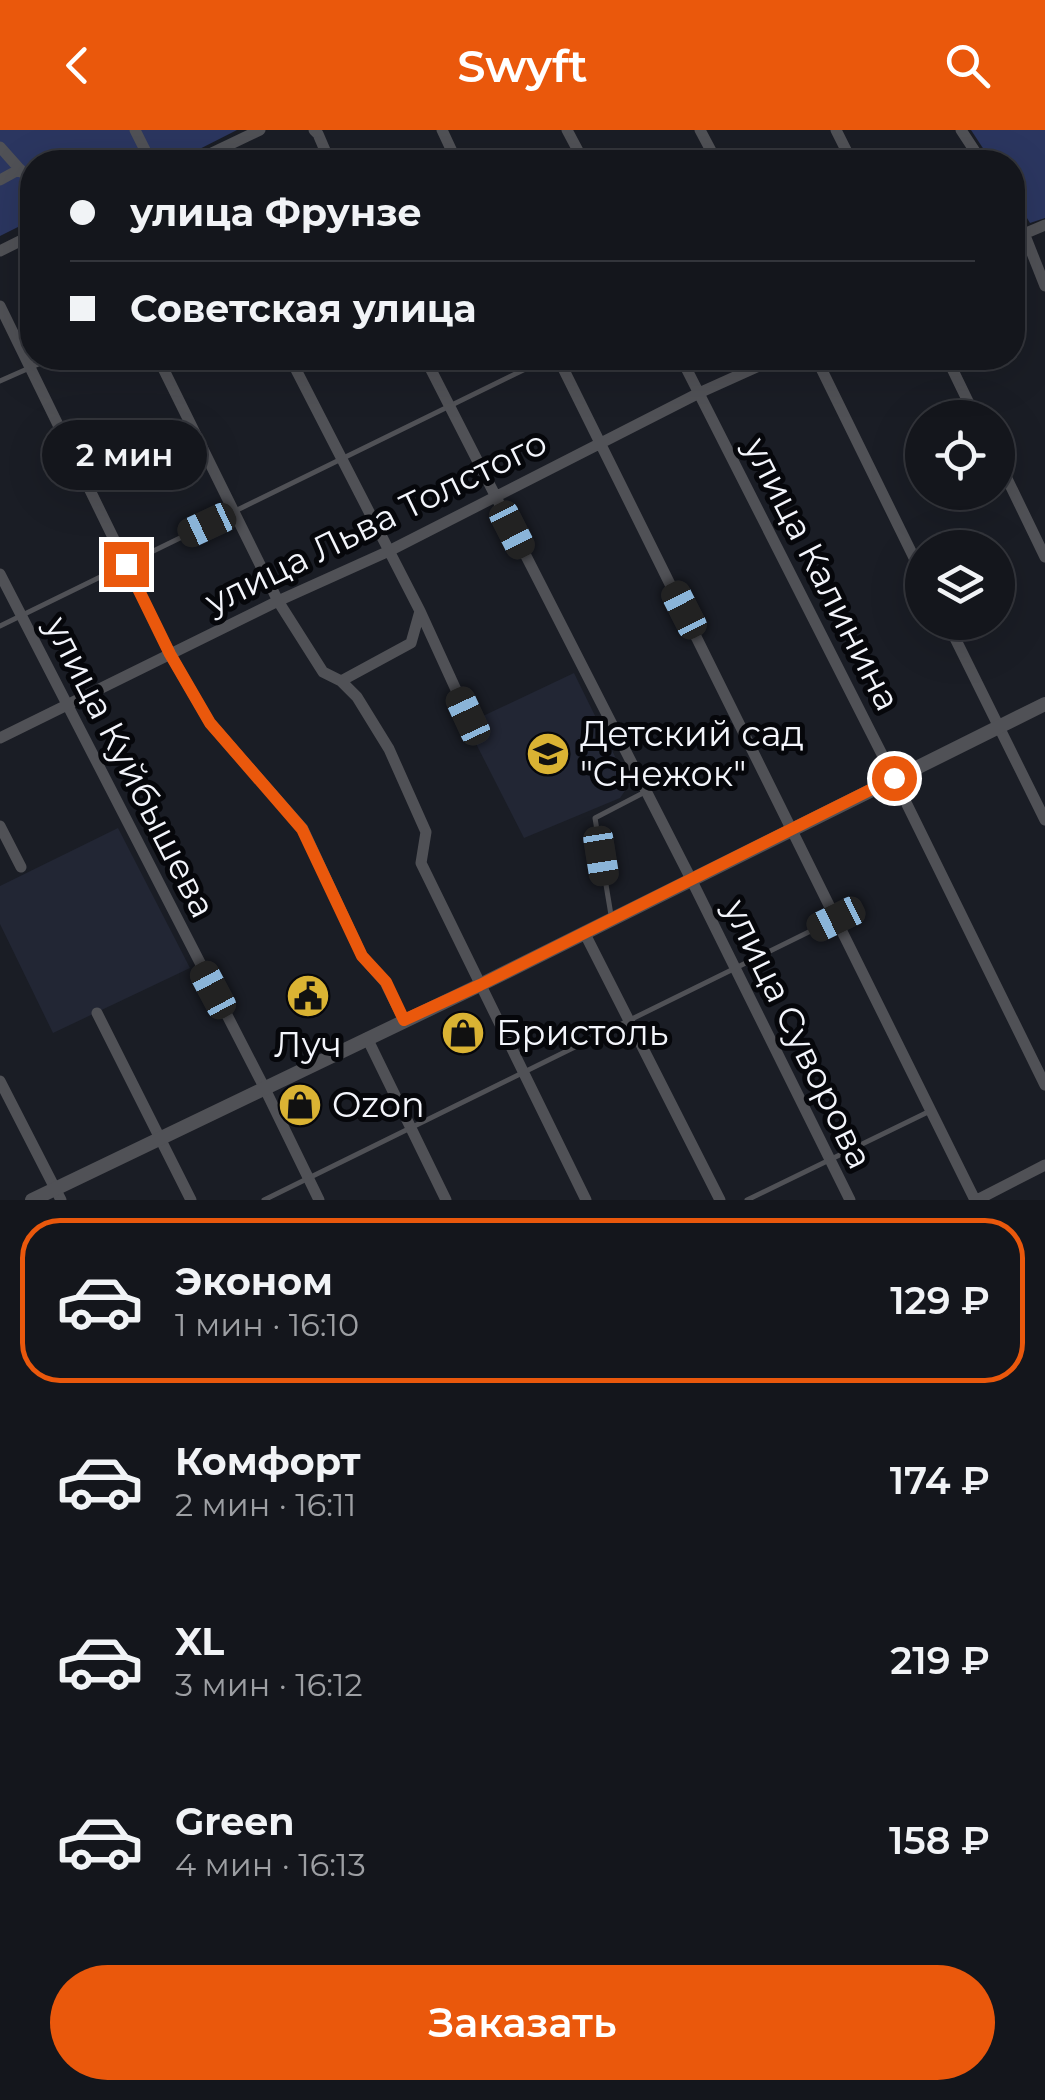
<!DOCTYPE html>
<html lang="ru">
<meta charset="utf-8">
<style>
:root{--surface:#14161c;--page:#212329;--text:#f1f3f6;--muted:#9d9fa3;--line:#33353b;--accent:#ea580c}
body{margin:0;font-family:Montserrat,sans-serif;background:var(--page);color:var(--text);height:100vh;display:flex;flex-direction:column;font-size:38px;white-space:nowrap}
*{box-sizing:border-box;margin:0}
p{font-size:32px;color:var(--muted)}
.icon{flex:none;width:55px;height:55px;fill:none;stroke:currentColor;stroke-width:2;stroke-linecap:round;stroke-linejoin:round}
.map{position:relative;height:1070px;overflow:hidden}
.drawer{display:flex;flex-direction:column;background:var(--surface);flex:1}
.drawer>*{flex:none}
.top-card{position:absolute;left:20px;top:20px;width:1005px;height:220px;border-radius:40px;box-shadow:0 10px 40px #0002,0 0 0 2px var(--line);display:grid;align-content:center;height:220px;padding:0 50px;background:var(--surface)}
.fabs{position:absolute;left:905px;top:270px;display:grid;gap:20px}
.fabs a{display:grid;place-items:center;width:110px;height:110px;border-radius:50%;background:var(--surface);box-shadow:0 10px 40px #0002,0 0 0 2px var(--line);font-size:50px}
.end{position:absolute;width:45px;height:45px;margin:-22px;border:12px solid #ea580c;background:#fff;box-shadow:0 0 0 5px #fff}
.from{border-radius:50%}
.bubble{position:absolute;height:70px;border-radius:35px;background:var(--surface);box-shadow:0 10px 40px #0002,0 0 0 2px var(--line);font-size:32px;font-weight:600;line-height:70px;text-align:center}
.car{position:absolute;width:30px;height:60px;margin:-30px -15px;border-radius:12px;box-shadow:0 0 8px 2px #0007;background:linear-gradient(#222 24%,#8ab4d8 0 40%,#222 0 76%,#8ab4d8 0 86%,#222 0)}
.top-card b{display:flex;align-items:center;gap:35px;height:95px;font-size:38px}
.top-card b+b{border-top:2px solid var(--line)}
.top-card i{width:25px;height:25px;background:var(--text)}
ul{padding:18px 0 0;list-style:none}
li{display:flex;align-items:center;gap:30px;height:165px;margin:0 20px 15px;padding:0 30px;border:5px solid transparent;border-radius:40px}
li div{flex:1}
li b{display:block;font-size:38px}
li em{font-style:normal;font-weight:600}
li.on{border-color:var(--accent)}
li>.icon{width:90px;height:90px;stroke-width:1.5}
.cta{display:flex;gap:20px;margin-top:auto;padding:20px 50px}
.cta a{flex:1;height:115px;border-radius:60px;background:var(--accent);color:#fff;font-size:40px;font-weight:600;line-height:115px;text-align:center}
header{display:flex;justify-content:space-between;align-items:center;height:130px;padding:0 50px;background:var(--accent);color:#fff;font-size:45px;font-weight:600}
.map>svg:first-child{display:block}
</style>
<header><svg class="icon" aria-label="back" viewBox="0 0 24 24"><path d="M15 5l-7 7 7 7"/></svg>Swyft<svg class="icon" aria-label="search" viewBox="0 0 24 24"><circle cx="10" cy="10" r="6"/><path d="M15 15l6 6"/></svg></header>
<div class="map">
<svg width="1045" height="1070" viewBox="0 0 1045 1070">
<rect width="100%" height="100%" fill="#1a1d25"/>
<path fill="#222634" d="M 574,543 L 629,655 L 620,668 L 524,708 L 466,594 Z
M 118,698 L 190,838 L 53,903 L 0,794 L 0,756 Z"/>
<path fill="#2b3660" d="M 0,0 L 237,0 L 174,32 L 32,32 L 32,90 L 0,106 Z
M 971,0 L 1045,0 L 1045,88 L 1030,93 L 1013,65 L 1012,32 L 992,32 Z"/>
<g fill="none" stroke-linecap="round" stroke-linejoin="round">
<path stroke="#505156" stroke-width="5" d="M 0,251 L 52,228
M 0,496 L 548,228
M 611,785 L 595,688 L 645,662
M 264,1070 L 833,790
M 747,1070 L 928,982"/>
<path stroke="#505156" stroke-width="11" d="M 135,0 L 151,32
M 314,0 L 318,4 L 330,32
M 442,0 L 457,32
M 567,0 L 584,32
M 700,0 L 717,32
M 836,0 L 852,32
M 961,0 L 982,32
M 0,17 L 32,53
M 193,32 L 260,0
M 0,50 L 20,39
M 1012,83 L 1024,103 L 1045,156
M 1012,109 L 1045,95
M 0,121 L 32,105
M 0,176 L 170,524 L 210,593 L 303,699 L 362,826 L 385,852 L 404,890
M 158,228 L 278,471 L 323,542 L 341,551 L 357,567 L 389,619 L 426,702 L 421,733 L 586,1070
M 290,228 L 420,481 L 411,513 L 341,551
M 425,228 L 691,749 L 850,1070
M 558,228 L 975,1070
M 681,228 L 894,648 L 1045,955
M 816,228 L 922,444
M 947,228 L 976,288
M 998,330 L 1045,427
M 0,444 L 264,957 L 319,1070
M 420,481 L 468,586
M 947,492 L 1045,690
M 0,608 L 278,471 L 389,421 L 699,263 L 777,228
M 0,696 L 21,737
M 584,802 L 720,1070
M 97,883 L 191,1070
M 367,908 L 446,1070
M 0,951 L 61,1070
M 977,1070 L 1045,1035"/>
<path stroke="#505156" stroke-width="14" d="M 32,1070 L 480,855 L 1045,574"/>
</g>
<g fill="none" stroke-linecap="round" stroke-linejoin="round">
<path stroke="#ea580c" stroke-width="12" d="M 126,434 L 170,524 L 210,593 L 302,699 L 362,826 L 386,852 L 404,890 L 480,855 L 894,648"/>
</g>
<defs>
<g id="school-disc" transform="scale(2.25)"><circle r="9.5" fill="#dab333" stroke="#06070b"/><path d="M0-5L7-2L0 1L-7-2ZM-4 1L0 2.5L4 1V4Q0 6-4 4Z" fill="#111"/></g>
<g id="civic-disc" transform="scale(2.25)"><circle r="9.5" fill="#dab333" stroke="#06070b"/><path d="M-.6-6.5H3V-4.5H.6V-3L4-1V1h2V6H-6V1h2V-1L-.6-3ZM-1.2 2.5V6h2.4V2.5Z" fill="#111"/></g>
<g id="shop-disc" transform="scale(2.25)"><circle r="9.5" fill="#dab333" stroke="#06070b"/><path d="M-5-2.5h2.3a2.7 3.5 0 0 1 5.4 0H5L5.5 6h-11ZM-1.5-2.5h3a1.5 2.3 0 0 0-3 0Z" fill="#111"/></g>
</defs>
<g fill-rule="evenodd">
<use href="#school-disc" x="548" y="624"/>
<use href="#civic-disc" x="308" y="866"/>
<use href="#shop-disc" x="463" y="903"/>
<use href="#shop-disc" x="300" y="975"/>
</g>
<g text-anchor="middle" stroke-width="10" stroke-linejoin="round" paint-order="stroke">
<g font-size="35" fill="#f3f5fb" stroke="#06070b">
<text transform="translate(376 392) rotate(-26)" y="12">улица Льва Толстого</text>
<text transform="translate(822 444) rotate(63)" y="12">улица Калинина</text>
<text transform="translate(130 637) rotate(63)" y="12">улица Куйбышева</text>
<text transform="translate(798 904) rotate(64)" y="12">улица Суворова</text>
</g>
<g font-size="35" fill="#f3f5fb" stroke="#06070b" text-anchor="start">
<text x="580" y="616">Детский сад<tspan x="580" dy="40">"Снежок"</tspan></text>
<text x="496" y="915">Бристоль</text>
<text x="308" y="927" text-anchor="middle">Луч</text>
<text x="332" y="987">Ozon</text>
</g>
</g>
</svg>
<div class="fabs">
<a><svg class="icon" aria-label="locate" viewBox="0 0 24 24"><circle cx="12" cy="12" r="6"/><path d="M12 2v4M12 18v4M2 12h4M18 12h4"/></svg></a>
<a><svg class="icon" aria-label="layers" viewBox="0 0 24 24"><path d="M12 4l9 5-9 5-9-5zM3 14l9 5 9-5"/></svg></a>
</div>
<i class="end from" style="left:894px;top:648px"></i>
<i class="end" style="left:126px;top:434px"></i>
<div class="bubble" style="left:42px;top:290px;width:165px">2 мин</div>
<i class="car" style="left:207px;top:395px;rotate:245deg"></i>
<i class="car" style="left:512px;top:400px;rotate:153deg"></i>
<i class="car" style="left:684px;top:480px;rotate:333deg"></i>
<i class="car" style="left:468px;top:586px;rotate:335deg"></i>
<i class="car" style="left:601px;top:726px;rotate:171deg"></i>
<i class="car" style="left:836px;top:789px;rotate:244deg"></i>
<i class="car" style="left:213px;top:860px;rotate:332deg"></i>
<div class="top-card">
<b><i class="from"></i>улица Фрунзе</b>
<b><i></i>Советская улица</b>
</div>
</div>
<section class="drawer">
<ul>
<li class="on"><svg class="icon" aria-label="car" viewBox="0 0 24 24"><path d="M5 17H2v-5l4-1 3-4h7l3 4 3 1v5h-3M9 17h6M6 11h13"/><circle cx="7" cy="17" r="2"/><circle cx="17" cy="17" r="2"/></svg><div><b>Эконом</b><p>1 мин · 16:10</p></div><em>129 ₽</em></li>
<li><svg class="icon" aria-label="car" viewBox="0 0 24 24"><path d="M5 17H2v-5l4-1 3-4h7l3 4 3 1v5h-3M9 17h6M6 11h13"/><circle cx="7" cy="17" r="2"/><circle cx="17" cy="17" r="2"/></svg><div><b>Комфорт</b><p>2 мин · 16:11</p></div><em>174 ₽</em></li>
<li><svg class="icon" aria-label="car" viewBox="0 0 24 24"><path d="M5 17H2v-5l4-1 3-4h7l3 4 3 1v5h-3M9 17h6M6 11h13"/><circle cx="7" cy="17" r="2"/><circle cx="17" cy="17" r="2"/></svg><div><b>XL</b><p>3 мин · 16:12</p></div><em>219 ₽</em></li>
<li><svg class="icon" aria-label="car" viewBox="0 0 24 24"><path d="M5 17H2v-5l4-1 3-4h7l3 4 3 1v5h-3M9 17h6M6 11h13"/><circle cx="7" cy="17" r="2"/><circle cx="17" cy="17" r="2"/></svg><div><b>Green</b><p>4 мин · 16:13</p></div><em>158 ₽</em></li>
</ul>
<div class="cta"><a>Заказать</a></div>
</section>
